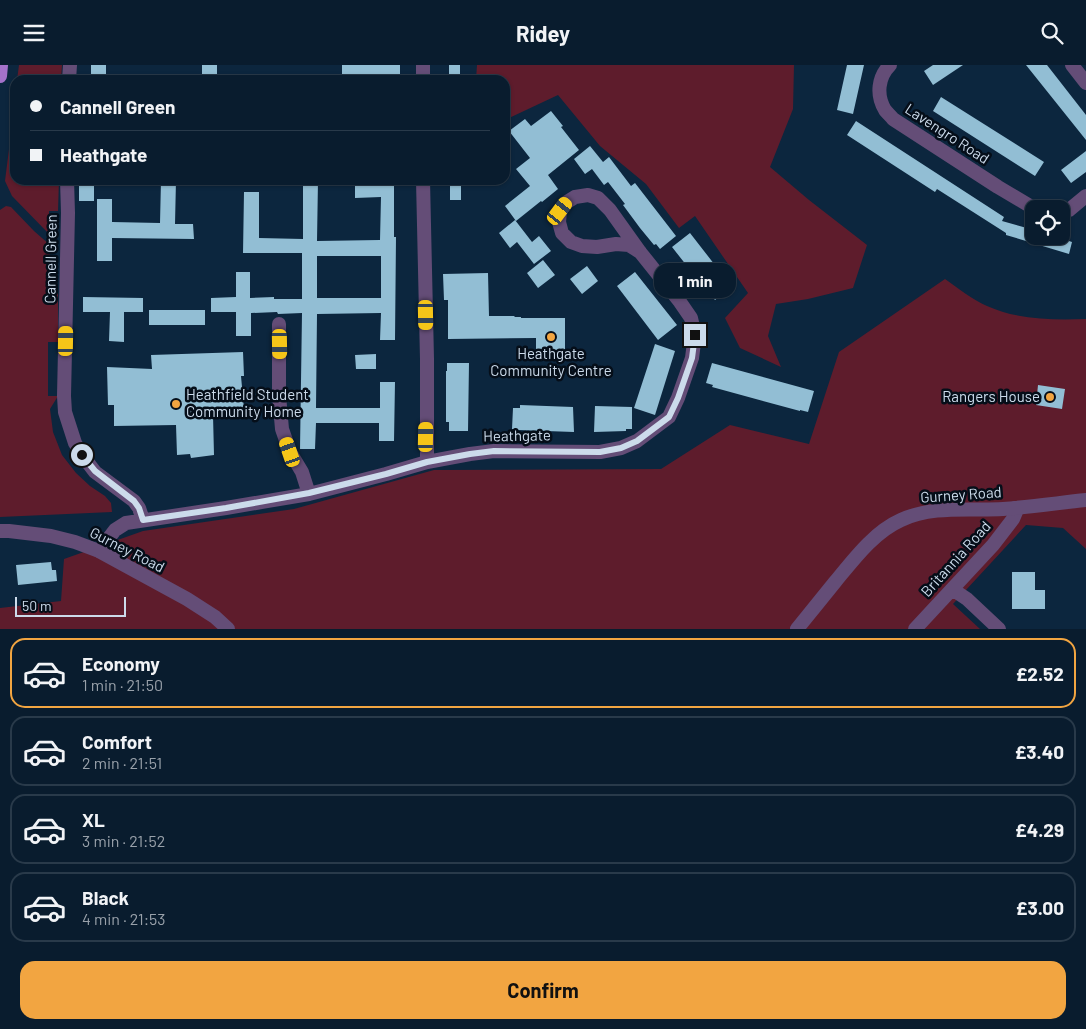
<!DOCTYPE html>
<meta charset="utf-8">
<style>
:root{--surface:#091c2e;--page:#122536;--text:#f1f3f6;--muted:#99a1aa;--line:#293a4a;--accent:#f2a541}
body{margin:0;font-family:Barlow,sans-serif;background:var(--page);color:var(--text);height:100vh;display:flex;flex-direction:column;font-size:19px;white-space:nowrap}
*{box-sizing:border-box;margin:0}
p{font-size:16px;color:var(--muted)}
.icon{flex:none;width:28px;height:28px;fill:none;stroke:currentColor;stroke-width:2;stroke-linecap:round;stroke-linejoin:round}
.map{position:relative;height:564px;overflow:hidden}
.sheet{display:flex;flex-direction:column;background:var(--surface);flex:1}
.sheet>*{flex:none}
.banner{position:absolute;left:10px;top:10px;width:500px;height:110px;border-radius:15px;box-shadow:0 1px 4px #0004,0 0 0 1px var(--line);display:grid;align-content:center;height:110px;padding:0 20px;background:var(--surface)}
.fabs{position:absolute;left:1025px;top:135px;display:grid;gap:10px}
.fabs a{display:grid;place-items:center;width:45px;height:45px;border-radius:10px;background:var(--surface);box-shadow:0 1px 4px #0004,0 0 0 1px var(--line);font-size:25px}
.scale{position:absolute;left:15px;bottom:12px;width:111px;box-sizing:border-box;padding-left:5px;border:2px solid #ccdbeb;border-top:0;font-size:14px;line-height:18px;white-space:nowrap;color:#ccdbeb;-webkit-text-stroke:4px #050e19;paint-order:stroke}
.end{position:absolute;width:22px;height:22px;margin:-11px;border:6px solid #ccdbeb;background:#111;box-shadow:0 0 0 2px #111}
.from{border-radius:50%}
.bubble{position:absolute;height:35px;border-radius:15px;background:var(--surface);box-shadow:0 1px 4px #0004,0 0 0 1px var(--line);font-size:16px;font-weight:700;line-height:35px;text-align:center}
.car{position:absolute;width:15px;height:30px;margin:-15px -8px;border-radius:6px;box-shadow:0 0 4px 1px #0007;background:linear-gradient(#f5c518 24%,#345 0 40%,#f5c518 0 76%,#345 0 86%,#f5c518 0)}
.banner b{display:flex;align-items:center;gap:18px;height:48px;font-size:19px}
.banner b+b{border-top:1px solid var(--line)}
.banner i{width:12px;height:12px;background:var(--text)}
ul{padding:9px 0 0;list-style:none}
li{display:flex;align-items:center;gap:15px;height:70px;margin:0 10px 8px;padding:0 10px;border:2px solid var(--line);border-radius:15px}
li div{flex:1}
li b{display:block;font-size:19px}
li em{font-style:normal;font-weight:700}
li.on{border-color:var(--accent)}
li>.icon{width:45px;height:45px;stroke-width:1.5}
.primary-button{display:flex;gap:10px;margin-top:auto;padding:10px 20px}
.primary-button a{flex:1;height:58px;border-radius:15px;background:var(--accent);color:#111;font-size:20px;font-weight:700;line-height:58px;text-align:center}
header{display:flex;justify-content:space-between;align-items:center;height:65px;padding:0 20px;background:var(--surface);font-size:22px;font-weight:700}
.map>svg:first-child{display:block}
</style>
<header><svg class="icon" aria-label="menu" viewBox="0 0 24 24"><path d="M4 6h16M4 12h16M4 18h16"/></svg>Ridey<svg class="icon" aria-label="search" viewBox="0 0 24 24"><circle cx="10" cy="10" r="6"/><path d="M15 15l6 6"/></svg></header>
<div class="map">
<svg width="1086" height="564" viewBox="0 0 1086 564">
<rect width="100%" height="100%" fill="#0c263e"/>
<path fill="#5e1c2c" d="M 19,0 L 62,0 L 61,15 L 17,15 Z
M 477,0 L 794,0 L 793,44 L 770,102 L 809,135 L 867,180 L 853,223 L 808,234 L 776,239 L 768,271 L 781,302 L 740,283 L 725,253 L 748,228 L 695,151 L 679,163 L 646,119 L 600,81 L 558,30 L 505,55 L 505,15 L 476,15 Z
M 15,36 L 15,115 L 59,115 L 58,146 L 49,146 L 49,169 L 12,131 L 5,116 Z
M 6,141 L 11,142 L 34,166 L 50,180 L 50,224 L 58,224 L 58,277 L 48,277 L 48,331 L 58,331 L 50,344 L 53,367 L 62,390 L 76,408 L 90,421 L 105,431 L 111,438 L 112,447 L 0,452 L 0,145 Z
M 945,214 C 958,223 973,235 987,241 C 1018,255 1053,255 1086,254 L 1086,484 L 1063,463 L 1026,460 L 953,539 L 980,564 L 0,564 L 0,543 L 61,536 L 64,494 L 143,466 L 294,444 L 434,405 L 661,404 L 730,360 L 809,379 L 839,287 Z"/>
<path fill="#92bed4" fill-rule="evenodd" d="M 91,0 L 106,0 L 106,15 L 91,15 Z
M 202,0 L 217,0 L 217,15 L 202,15 Z
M 342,0 L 400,0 L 400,11 L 342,12 Z
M 449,0 L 460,0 L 460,15 L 449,15 Z
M 847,0 L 864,0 L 853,49 L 837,45 Z
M 933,0 L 963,0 L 933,20 L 924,6 Z
M 1026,0 L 1047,0 L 1086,50 L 1086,75 Z
M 941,32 L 1044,97 L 1035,111 L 933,46 Z
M 551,46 L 563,61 L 561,62 L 579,85 L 548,110 L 558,124 L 542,137 L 541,136 L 516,156 L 505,141 L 530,121 L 516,104 L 530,93 L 509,66 L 525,54 L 531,61 Z
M 856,56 L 1004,152 L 1002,156 L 1034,165 L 1034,171 L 1054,171 L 1072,177 L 1069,189 L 1006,170 L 1006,168 L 937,124 L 935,127 L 847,70 Z
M 590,81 L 603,97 L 609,92 L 631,121 L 635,118 L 676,171 L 660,184 L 656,179 L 654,180 L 640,163 L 623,140 L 625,139 L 608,117 L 604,120 L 592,104 L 585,109 L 574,94 Z
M 1086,86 L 1086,107 L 1071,118 L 1061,105 Z
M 79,115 L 94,115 L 94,136 L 79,136 Z
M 161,115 L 176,115 L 175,159 L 193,159 L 194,174 L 112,173 L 112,196 L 97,196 L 97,134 L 112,134 L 112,157 L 160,158 Z
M 303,115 L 318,115 L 317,176 L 380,175 L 381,132 L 355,133 L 355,118 L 381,117 L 381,115 L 394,115 L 394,172 L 396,172 L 395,275 L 380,275 L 381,248 L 317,249 L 316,343 L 380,343 L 380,317 L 395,317 L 394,376 L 379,376 L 379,358 L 316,358 L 315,384 L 300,384 L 302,248 L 278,249 L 277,247 L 251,248 L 251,271 L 236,271 L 236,247 L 211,247 L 211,233 L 236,232 L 236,207 L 250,207 L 250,233 L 274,232 L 274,234 L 302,234 L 302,188 L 243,188 L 244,127 L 259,127 L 259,173 L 303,174 ZM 317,191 L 381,191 L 381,233 L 317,233 Z
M 450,115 L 461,115 L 461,135 L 450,135 Z
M 515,155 L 532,177 L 539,171 L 551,186 L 534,199 L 517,177 L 510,183 L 499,168 Z
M 690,168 L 732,222 L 715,235 L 710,229 L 709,229 L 672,182 Z
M 543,195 L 555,210 L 538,223 L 527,208 Z
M 587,201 L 598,216 L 582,229 L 570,214 Z
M 635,207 L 677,260 L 658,275 L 617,221 Z
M 488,208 L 489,251 L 515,251 L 514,252 L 521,252 L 521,253 L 565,253 L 565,291 L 536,292 L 536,273 L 448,274 L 448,235 L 444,235 L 443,209 Z
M 83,232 L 143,233 L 143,247 L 124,247 L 124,277 L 109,276 L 110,247 L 83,247 Z
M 149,245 L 205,245 L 205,260 L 149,260 Z
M 655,279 L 675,286 L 655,350 L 634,343 Z
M 243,287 L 244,311 L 241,311 L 244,344 L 241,343 L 240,349 L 213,350 L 214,390 L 191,393 L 190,389 L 177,390 L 176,360 L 114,361 L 114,340 L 108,340 L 107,302 L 152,304 L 151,290 Z
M 376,289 L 376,304 L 356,304 L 355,290 Z
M 447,298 L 469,298 L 468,366 L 449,366 L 449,357 L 446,357 L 446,306 L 447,306 Z
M 712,298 L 814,326 L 808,347 L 800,345 L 800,346 L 712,322 L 713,320 L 706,318 Z
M 1038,320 L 1065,324 L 1062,344 L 1036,340 Z
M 520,340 L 573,342 L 574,367 L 518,365 L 518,364 L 512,364 L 513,343 L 520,343 Z
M 595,341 L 632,342 L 632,364 L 626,364 L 626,366 L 594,367 Z
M 51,497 L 52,505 L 56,505 L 57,516 L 18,520 L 16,500 Z
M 1012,507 L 1035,507 L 1035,525 L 1045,525 L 1045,544 L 1012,544 Z"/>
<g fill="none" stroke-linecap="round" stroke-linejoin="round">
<path stroke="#644d77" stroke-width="14" d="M 890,0 C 878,12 876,30 885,45 C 887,48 891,51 893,54 L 998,122 L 1035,144
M 1072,0 L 1086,18
M 69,15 L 70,0
M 423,15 L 423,0
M 67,115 L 68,148 L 64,331 L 65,347 L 75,378 L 82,390 L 95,407 L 134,436 L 139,443 L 143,455
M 423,115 L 427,294 L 427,397
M 1061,148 L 1069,145 L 1086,131
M 279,259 L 279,330 L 282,364 L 290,387 L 302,407 L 309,429
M 99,486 L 115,465 L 126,458 L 226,443 L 309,429 L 386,409 L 427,397 L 470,389 L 494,386 L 600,387 L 621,383 L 637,376 L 669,352 L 678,333 L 692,293 L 695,270 L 691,253 L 680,237 L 640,187 L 610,145 L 598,133 L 588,130 L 575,132 L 567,137 L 560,146 L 559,157 L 562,168 L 571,177 L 582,181 L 597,182 L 616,179 L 629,180 L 640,187
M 952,524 L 967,534 L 999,564
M 915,564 L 993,480 L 1013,454 L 1016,447 L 1015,443"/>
<path stroke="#644d77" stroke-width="14" d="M 0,466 L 9,466 L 51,471 L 75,477 L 99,486 L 187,534 L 215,552 L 228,564
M 797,564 C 810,548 822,533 835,517 C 854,494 874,467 901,455 C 933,440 969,446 1003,444 C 1030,442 1058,438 1086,435"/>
<path stroke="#a472ca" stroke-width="14" d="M 0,11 L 1,0"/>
</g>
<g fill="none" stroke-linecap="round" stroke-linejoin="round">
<path stroke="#ccdbeb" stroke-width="6" d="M 82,390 L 95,406 L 134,436 L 139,443 L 143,455 L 226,443 L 309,428 L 386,409 L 427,397 L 470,389 L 494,386 L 600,387 L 621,383 L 637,376 L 669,352 L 678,333 L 692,293 L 695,270"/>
</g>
<g fill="#f2a541" stroke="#050e19" stroke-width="2">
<circle cx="551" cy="272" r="5"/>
<circle cx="1050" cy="332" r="5"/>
<circle cx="176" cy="339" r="5"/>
</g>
<g text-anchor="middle" stroke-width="5" stroke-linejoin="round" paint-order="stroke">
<g font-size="15" fill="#ccdbeb" stroke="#050e19">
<text transform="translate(947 69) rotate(33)" y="5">Lavengro Road</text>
<text transform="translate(51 194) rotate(-89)" y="5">Cannell Green</text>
<text transform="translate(517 371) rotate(-1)" y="5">Heathgate</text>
<text transform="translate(961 430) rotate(-4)" y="5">Gurney Road</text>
<text transform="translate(127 485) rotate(27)" y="5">Gurney Road</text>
<text transform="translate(956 494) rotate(-48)" y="5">Britannia Road</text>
</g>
<g font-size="15" fill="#ccdbeb" stroke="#050e19">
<text x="551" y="294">Heathgate<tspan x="551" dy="17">Community Centre</tspan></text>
<text x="186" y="335" text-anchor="start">Heathfield Student<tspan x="186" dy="17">Community Home</tspan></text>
<text x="1040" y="337" text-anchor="end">Rangers House</text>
</g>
</g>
</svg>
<div class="fabs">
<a><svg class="icon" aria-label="locate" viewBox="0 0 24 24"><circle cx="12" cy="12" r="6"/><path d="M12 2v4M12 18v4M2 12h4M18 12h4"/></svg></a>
</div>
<div class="scale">50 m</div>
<i class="end from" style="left:82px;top:390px"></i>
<i class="end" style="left:695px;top:270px"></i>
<div class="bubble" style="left:654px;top:198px;width:82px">1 min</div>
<i class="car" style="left:560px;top:146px;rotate:37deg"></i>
<i class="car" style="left:426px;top:250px;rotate:179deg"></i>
<i class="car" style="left:66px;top:276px;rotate:1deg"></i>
<i class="car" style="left:280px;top:279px;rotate:179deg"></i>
<i class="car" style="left:426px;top:372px;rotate:1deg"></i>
<i class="car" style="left:290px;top:387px;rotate:341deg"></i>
<div class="banner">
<b><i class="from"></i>Cannell Green</b>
<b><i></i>Heathgate</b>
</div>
</div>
<section class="sheet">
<ul>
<li class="on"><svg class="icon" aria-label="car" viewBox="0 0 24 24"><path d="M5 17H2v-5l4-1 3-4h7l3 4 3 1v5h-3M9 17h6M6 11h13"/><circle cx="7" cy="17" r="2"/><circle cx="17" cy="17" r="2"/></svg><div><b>Economy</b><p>1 min · 21:50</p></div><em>£2.52</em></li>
<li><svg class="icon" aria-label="car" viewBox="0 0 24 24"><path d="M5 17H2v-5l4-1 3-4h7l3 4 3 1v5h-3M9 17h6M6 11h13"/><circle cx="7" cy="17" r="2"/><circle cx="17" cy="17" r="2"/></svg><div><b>Comfort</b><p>2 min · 21:51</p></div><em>£3.40</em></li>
<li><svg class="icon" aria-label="car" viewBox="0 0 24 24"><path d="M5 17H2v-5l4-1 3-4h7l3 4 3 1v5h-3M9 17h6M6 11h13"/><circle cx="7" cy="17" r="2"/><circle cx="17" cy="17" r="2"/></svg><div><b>XL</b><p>3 min · 21:52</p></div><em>£4.29</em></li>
<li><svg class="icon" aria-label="car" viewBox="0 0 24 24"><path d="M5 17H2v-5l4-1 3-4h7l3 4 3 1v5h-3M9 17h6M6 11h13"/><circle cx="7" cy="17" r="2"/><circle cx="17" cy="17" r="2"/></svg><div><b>Black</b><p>4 min · 21:53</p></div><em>£3.00</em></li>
</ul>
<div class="primary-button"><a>Confirm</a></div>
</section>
